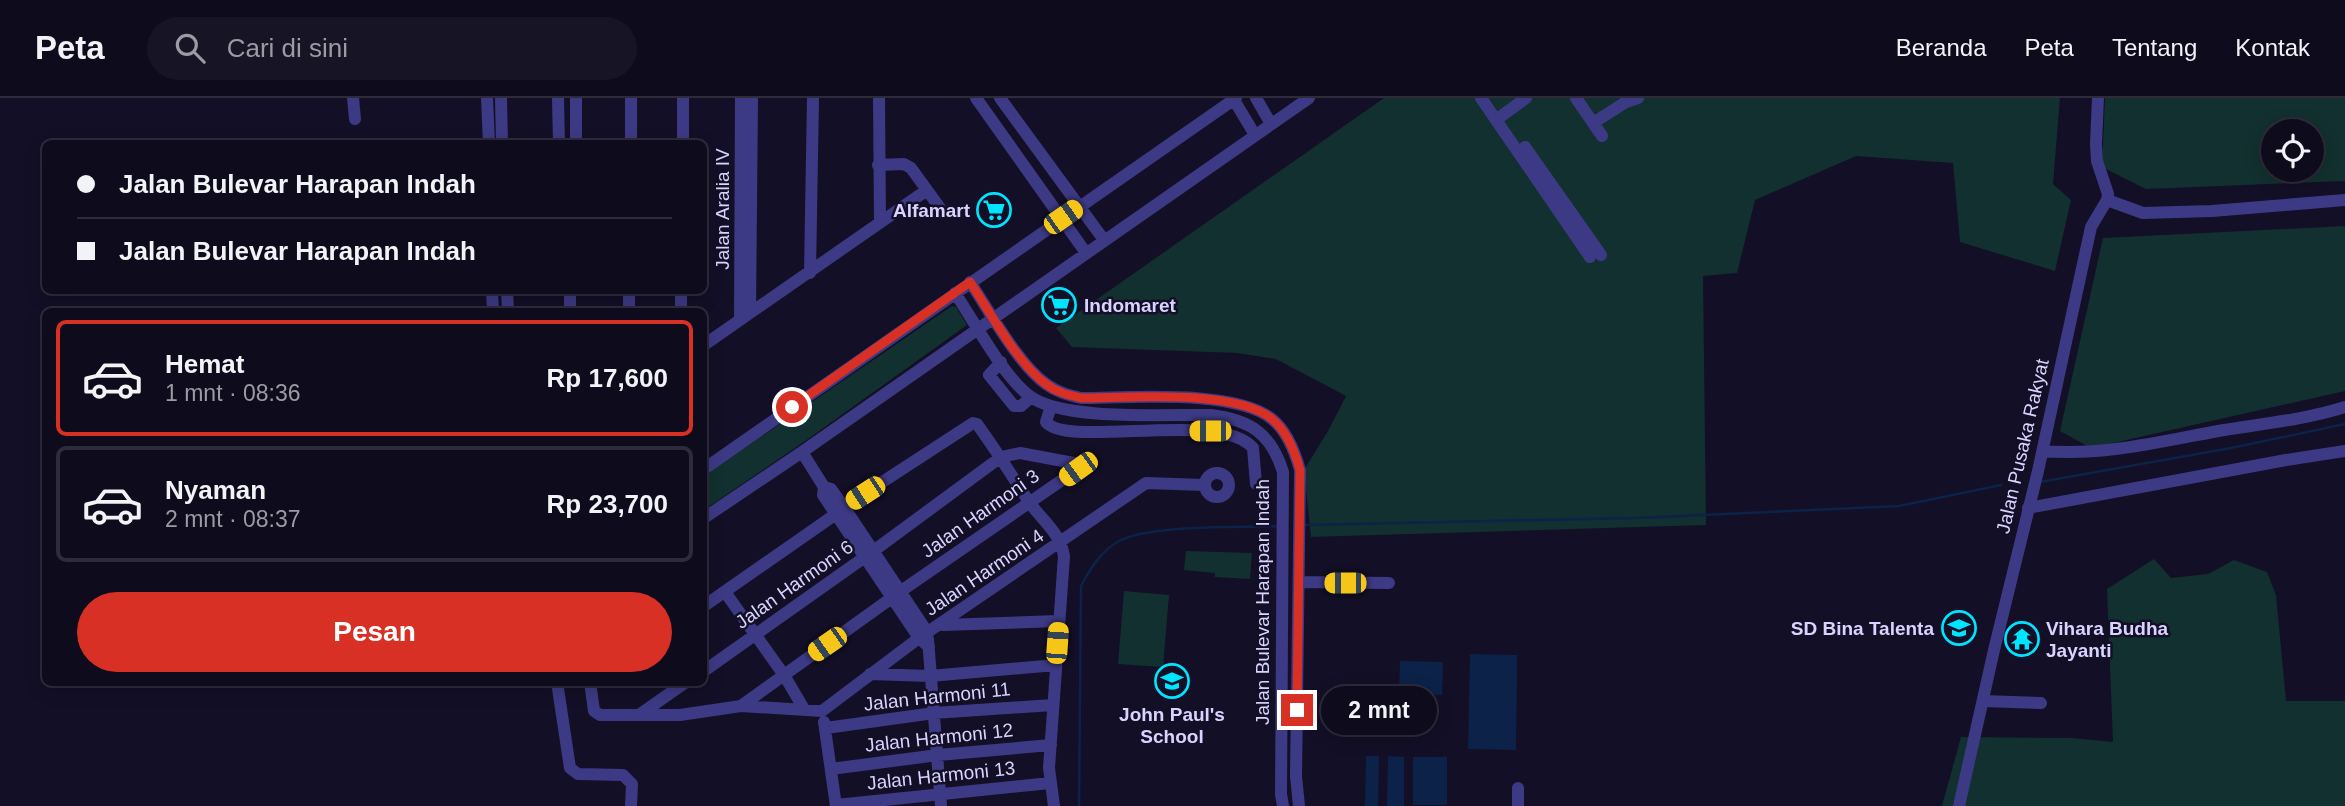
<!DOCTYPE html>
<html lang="id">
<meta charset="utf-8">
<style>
:root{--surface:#0e0b1c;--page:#171425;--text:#f1f3f6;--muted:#9b9ba3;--line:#2e2b3b;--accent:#d93025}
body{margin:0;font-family:Arial,sans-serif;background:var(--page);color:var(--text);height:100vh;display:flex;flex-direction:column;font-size:26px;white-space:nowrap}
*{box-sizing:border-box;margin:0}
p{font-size:23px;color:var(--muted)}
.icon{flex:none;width:38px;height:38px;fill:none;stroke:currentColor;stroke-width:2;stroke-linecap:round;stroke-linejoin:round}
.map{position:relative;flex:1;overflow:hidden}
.panel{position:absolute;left:42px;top:210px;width:665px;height:378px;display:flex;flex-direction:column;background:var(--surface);border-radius:10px;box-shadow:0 4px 18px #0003,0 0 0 2px var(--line)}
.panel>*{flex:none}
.banner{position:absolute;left:42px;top:42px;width:665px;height:154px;border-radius:10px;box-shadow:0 4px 18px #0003,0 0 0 2px var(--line);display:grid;align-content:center;height:154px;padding:0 35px;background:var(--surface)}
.buttons{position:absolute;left:2261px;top:21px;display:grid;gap:14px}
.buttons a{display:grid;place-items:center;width:63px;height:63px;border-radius:50%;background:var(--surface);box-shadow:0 4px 18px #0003,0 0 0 2px var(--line);font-size:35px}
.end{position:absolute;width:32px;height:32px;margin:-16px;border:9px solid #d93025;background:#fff;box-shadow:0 0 0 4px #fff}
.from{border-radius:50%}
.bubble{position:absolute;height:49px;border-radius:24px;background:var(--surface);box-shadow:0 4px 18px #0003,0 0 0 2px var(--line);font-size:23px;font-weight:700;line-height:49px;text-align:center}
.car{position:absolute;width:21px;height:42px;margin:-21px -10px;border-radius:9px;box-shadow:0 0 5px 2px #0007;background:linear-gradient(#f5c518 24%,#345 0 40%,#f5c518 0 76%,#345 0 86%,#f5c518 0)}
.banner b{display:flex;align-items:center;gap:24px;height:66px;font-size:26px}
.banner b+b{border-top:2px solid var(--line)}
.banner i{width:18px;height:18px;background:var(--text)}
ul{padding:12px 0 0;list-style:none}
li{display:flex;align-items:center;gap:21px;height:116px;margin:0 14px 10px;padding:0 21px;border:4px solid var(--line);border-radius:10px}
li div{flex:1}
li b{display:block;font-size:26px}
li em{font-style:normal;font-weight:700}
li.selected{border-color:var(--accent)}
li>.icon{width:63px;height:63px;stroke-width:1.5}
.primary-button{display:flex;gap:14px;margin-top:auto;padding:14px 35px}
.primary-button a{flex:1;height:80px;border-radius:42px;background:var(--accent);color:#fff;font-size:28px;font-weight:700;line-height:80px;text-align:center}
header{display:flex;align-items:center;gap:42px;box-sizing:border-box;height:98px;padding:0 35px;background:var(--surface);border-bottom:2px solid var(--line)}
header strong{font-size:33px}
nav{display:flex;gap:38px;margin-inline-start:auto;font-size:24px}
.search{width:490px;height:63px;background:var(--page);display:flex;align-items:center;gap:18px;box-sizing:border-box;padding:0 24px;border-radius:38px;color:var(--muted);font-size:26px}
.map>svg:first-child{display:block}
</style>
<header>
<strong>Peta</strong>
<div class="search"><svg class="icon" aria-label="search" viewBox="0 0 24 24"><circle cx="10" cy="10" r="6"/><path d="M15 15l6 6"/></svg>Cari di sini</div>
<nav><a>Beranda</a><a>Peta</a><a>Tentang</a><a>Kontak</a></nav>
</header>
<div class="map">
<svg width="2345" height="708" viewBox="0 0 2345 708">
<rect width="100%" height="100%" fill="#130f26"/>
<path fill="#12302f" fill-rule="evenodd" d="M 1384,0 L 2060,0 L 2053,86 L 2071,102 L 2055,173 L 1960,144 L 1953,65 L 1856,58 L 1755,102 L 1737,175 L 1703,178 L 1706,427 L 1311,439 L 1304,372 L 1328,333 L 1346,298 L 1276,261 L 1237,255 L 1072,249 L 1056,230 Z
M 2105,0 L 2345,0 L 2345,83 L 2146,91 L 2102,69 ZM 2273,33 L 2312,33 L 2312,72 L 2273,72 Z
M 2345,128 L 2345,293 L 2091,350 L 2060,333 L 2103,140 Z
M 952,208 L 956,209 L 967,227 L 808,341 L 704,412 L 704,378 Z
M 1186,453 L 1252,455 L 1250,481 L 1215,479 L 1215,475 L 1184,472 Z
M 2154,461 L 2171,480 L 2208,476 L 2234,462 L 2267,474 L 2276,497 L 2286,603 L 2345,603 L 2345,708 L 1942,708 L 1961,639 L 2072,640 L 2113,644 L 2107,491 Z
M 1124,493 L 1169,497 L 1163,569 L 1118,566 Z"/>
<path fill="#0c2248" d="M 1470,556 L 1517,557 L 1516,652 L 1468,651 Z
M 1400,563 L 1443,564 L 1442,597 L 1399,596 Z
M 1366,658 L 1379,658 L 1378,708 L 1365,708 Z
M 1388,658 L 1404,659 L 1404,708 L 1387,708 Z
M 1413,659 L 1447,659 L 1447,707 L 1413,707 Z"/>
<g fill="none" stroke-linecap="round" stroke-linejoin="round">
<path stroke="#0c2248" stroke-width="2.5" d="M 2040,384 L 2231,350 L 2345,326
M 1303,427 L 1637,420 L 1899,408 L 2001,387
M 1079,708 L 1081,488 C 1090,471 1101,453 1119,443 C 1151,426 1240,430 1279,428"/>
<path stroke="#3d3a85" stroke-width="12" d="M 353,0 L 355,21
M 487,0 L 489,46
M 501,0 L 502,46
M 558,0 L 559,46
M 576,0 L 576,46
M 879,0 L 880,124
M 976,0 L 1086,155
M 1000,0 L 1104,142
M 1256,0 L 1271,26
M 1481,0 L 1590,159
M 1576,0 L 1602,38
M 1234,2 L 1255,37
M 1496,22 L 1526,0
M 1593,25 L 1626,4 L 1638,0
M 631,46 L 631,0
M 683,46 L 683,0
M 1525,49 L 1601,157
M 878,67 L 904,66 L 911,70 L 940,110
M 2107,102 L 2143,115 L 2212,113 L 2345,102
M 810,175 L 813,0
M 970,184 C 990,214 1018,266 1046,286 C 1057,294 1068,297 1081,300 C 1130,300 1235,291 1272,321 C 1287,333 1295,354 1300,372 L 1296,678 L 1299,708
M 492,192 L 493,214
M 507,192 L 508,214
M 570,192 L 570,214
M 955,195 C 974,223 1004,280 1031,299 C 1065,323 1167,316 1211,317 C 1250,322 1271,335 1283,374 L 1281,696 L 1283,708
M 629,214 L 629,192
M 681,214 L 681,192
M 750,215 L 752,0
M 740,222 L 741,0
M 704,247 L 927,92
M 1001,264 L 989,277 L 1014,308 L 1021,308 L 1031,299
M 1051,308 L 1046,324 C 1067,351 1220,311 1253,350 L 1256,386
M 2043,353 C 2103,358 2159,344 2218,333 C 2260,326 2304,322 2345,309
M 802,354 L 824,389 L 831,391 L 844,409 L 928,535
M 704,371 L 1236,0
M1205 387a12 12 0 1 1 24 0a12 12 0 1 1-24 0Z
M 824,389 L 823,397 L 919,540 L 929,549
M 844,409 L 973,325 L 977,326 C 996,352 1012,378 1029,404 C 1042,422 1061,436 1064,458 L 1049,670 L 1054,708
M 2028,410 L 2286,362 L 2345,353
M 704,420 L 802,354 L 1309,0
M 1300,484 L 1389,485
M 725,494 L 784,577 L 804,611
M 704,508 L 836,416
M 943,527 L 1058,523
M 928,541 L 941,708
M 704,573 L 872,454 L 1001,359 L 1020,355 L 1079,366 L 1078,371 L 901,493
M 870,576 L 930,578 L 1056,567
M 557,584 L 570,670 L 578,676 L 623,677 L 632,686 L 631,708
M 590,584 L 594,613 L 600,617 L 680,617 L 741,608 L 822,613
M 1983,603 L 2041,605
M 741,608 L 893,499
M 822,613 L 919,540 L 1146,385 L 1204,387
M 639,617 L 686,584
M 824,624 L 836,708
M 826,630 L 934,615 L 1053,607
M 831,671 L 938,657 L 1051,647
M 836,707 L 1050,685
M 1518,708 L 1518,690
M 1959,708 L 1994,552 L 2038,373 L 2091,129 L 2107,102 L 2108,96 L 2097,63 L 2096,46 L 2098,0"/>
</g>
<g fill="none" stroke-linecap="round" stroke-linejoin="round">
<path stroke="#d93025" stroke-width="9" d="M 792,309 L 970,184 C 990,214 1018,266 1046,286 C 1056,294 1068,297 1081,300 C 1130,300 1235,291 1272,321 C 1287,333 1295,354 1300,372 L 1297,612"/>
</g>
<defs>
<g id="supermarket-ring" transform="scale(1.75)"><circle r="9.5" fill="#130f26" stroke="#00e5ff" stroke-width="1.5"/><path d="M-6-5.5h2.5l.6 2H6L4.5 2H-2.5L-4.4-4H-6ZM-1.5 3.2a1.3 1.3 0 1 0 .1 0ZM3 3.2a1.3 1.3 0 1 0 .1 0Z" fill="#00e5ff"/></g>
<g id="school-ring" transform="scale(1.75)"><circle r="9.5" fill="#130f26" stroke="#00e5ff" stroke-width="1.5"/><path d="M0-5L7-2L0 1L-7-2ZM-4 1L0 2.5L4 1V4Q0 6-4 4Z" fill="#00e5ff"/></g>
<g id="temple-ring" transform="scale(1.75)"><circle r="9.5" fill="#130f26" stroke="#00e5ff" stroke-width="1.5"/><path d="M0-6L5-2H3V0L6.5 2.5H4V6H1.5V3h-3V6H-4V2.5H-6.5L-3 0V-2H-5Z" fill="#00e5ff"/></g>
</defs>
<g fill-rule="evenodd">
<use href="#supermarket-ring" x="994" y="112"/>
<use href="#supermarket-ring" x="1059" y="207"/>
<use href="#school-ring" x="1959" y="530"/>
<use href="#temple-ring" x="2022" y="541"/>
<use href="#school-ring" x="1172" y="583"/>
</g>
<g text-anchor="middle" stroke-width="5" stroke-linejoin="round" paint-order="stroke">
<g font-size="19" fill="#d9d4ff" stroke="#130f26">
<text transform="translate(722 111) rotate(-90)" y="7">Jalan Aralia IV</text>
<text transform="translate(2022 348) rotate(-77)" y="7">Jalan Pusaka Rakyat</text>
<text transform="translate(980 415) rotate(-35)" y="7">Jalan Harmoni 3</text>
<text transform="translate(984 474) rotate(-34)" y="7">Jalan Harmoni 4</text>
<text transform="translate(794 486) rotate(-35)" y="7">Jalan Harmoni 6</text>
<text transform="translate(1262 504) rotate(-90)" y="7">Jalan Bulevar Harapan Indah</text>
<text transform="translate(937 598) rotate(-6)" y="7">Jalan Harmoni 11</text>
<text transform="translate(939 639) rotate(-6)" y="7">Jalan Harmoni 12</text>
<text transform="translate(941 677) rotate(-6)" y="7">Jalan Harmoni 13</text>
</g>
<g font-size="19" font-weight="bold" fill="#d9d4ff" stroke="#130f26" text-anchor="end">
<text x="970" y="119">Alfamart</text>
<text x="1084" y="214" text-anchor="start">Indomaret</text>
<text x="1934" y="537">SD Bina Talenta</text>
<text x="2046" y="537" text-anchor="start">Vihara Budha<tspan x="2046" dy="22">Jayanti</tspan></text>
<text x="1172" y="623" text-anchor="middle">John Paul's<tspan x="1172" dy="22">School</tspan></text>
</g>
</g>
</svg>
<div class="buttons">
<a><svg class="icon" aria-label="locate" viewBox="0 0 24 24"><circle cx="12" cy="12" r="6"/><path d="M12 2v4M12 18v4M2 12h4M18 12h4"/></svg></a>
</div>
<i class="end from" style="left:792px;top:309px"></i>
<i class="end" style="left:1297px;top:612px"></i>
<div class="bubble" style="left:1321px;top:588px;width:116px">2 mnt</div>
<i class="car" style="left:1063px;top:119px;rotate:55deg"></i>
<i class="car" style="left:1210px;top:333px;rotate:270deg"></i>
<i class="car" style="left:1078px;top:371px;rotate:234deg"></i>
<i class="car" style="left:865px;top:395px;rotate:237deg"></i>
<i class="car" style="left:1345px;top:485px;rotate:270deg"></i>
<i class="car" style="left:1057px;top:545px;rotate:4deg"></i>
<i class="car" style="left:827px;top:546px;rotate:235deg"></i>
<div class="banner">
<b><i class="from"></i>Jalan Bulevar Harapan Indah</b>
<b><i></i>Jalan Bulevar Harapan Indah</b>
</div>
<section class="panel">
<ul>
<li class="selected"><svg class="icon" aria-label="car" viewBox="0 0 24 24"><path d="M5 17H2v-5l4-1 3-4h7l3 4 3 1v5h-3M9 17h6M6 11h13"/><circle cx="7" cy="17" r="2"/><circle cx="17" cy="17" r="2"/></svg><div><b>Hemat</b><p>1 mnt · 08:36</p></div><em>Rp 17,600</em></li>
<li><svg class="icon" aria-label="car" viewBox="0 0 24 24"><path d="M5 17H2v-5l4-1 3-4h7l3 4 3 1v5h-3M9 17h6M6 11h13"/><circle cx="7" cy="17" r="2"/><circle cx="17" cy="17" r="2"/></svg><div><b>Nyaman</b><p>2 mnt · 08:37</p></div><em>Rp 23,700</em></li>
</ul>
<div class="primary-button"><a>Pesan</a></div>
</section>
</div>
